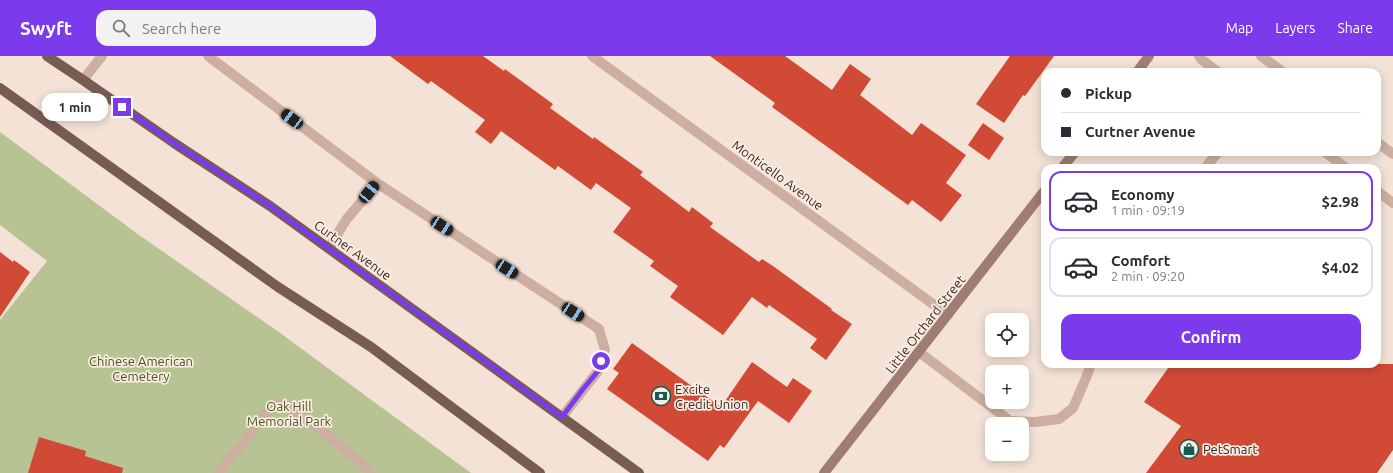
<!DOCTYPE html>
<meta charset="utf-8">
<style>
:root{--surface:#fff;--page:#f2f2f3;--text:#2b2b33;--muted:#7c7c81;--line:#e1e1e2;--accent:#7c3aed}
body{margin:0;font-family:Ubuntu,sans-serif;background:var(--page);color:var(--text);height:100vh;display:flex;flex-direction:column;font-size:15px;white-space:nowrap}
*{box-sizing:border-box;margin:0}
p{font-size:13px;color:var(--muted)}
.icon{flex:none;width:22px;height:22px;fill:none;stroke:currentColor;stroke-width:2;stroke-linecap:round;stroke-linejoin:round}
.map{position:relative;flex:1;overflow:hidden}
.side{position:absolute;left:1041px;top:108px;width:340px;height:204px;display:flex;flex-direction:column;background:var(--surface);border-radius:12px;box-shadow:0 2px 10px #0003}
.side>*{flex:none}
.top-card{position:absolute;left:1041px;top:12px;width:340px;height:88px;border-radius:12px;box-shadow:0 2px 10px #0003;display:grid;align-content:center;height:88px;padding:0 20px;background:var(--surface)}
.fabs{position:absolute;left:985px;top:257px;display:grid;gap:8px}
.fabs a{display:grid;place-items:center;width:44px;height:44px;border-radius:8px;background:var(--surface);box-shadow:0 2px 10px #0003;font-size:20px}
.end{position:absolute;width:18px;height:18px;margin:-9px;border:5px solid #7c3aed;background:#fff;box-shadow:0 0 0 2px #fff}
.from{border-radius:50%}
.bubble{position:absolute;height:28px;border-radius:12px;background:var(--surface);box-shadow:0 2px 10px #0003;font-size:13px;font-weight:700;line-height:28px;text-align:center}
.car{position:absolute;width:12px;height:24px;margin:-12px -6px;border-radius:5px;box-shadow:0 0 3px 1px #0007;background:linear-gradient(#222 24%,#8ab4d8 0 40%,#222 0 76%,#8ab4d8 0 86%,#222 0)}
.top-card b{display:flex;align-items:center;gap:14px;height:38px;font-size:15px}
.top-card b+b{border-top:1px solid var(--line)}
.top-card i{width:10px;height:10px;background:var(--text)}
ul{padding:7px 0 0;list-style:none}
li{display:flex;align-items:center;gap:12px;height:60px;margin:0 8px 6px;padding:0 12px;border:2px solid var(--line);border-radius:12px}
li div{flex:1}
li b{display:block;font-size:15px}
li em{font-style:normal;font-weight:700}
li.current{border-color:var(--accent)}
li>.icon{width:36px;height:36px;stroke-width:1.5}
.cta{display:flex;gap:8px;margin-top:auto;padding:8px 20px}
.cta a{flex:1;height:46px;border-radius:12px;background:var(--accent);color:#fff;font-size:16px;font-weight:700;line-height:46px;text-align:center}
header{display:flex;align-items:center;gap:24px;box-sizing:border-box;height:56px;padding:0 20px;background:var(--accent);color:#fff}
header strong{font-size:19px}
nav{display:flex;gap:22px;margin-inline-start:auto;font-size:14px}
.search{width:280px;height:36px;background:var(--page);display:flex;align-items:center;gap:10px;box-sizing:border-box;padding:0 14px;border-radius:12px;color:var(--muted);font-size:15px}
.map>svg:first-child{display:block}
</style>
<header>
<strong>Swyft</strong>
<div class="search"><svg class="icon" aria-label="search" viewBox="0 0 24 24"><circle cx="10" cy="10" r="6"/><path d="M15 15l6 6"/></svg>Search here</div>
<nav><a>Map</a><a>Layers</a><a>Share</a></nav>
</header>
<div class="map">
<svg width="1393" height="417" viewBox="0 0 1393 417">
<rect width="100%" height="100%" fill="#f3e2d5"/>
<path fill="#b8c394" d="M 0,76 L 139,179 L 276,274 L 471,417 L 0,417 L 0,264 L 47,205 L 0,169 Z"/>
<path fill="#d14a35" d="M 390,0 L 483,0 L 504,15 L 505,13 L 553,48 L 550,52 L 593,83 L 594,81 L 643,116 L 640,119 L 689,156 L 692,151 L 713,167 L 710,171 L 759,206 L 762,203 L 773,210 L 832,253 L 831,254 L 852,268 L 826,304 L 810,292 L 817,283 L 769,249 L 767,252 L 752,241 L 723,279 L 670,241 L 678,230 L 650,210 L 654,205 L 613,176 L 631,152 L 596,127 L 591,134 L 558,110 L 555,114 L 501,75 L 491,88 L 475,76 L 485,64 L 431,25 L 428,28 Z
M 710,0 L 785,0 L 832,34 L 850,8 L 871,23 L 860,39 L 912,79 L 921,67 L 966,99 L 946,127 L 962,139 L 941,166 L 912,144 L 908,149 L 772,51 L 775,47 Z
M 1010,0 L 1054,0 L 1025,40 L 1023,39 L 1004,67 L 976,48 Z
M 983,67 L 1004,82 L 989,104 L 968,89 Z
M 0,196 L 13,206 L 14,204 L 30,216 L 0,261 Z
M 632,287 L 721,351 L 752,306 L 787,331 L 793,322 L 812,335 L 789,367 L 758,345 L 724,392 L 720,389 L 708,405 L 607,333 L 619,317 L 613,313 Z
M 1171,308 L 1393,308 L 1393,394 L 1377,417 L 1146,417 L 1181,370 L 1144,346 Z
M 39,381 L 86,395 L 85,400 L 123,412 L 122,417 L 28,417 Z"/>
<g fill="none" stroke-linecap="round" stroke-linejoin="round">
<path stroke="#ccafa0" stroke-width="10" d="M 208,0 L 377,127 L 599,273 L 605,294 L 598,315 L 562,361
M 1199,0 L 1201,3 L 1218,16
M 1261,0 L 1283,16
M 83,24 L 102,0
M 1377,86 L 1393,98
M 1325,96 L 1346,112
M 1205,112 L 1218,96
M 1377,135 L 1393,147
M 329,192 L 346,164 L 377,127
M 919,296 L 1010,365 L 1035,366 L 1059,363 L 1073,352 L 1086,322 L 1091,308
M 218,417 L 273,350 L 279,347 L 287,349 L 331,382 L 367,412 L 370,417"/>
<path stroke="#ccafa0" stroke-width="10" d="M 592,0 L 948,259"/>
<path stroke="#9f7d72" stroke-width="10" d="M 1137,16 L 1149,0
M 1062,112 L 1075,96
M 824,417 L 1045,134"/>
<path stroke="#785c54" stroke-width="10" d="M 47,0 L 83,24 L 174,87 L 270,150 L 639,417
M 0,32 L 278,231 L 371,291 L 540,417"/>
</g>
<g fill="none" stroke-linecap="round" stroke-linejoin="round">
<path stroke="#7c3aed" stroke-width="5" d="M 122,51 L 174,87 L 270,150 L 562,361 L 583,333 L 598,315 L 601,305"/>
</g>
<defs>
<g id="bank-ring" transform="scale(1)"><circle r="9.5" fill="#fbece1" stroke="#165a57" stroke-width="1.5"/><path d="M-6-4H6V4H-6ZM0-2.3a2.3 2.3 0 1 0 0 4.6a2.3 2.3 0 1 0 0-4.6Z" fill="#165a57"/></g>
<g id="shop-ring" transform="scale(1)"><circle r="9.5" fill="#fbece1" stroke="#165a57" stroke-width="1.5"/><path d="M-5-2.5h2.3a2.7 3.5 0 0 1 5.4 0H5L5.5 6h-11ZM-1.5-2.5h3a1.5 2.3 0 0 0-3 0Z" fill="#165a57"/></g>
</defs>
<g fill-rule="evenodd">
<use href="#bank-ring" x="661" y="340"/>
<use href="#shop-ring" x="1189" y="393"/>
</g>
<g text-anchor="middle" stroke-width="3.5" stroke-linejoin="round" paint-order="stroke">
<g font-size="13" fill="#352824" stroke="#fbece1">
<text transform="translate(778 119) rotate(36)" y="5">Monticello Avenue</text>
<text transform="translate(353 194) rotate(36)" y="5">Curtner Avenue</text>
<text transform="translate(925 268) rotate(-52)" y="5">Little Orchard Street</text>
</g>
<g font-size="13" fill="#495526" stroke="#fbece1">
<text x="141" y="310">Chinese American<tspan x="141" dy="15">Cemetery</tspan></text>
<text x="289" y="355">Oak Hill<tspan x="289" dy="15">Memorial Park</tspan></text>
</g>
<g font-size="13" fill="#352824" stroke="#fbece1" text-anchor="start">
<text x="675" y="338">Excite<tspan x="675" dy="15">Credit Union</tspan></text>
<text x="1203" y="398">PetSmart</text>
</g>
</g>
</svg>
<div class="fabs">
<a><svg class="icon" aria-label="locate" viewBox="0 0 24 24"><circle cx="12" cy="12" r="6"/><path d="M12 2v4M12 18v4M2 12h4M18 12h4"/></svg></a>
<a>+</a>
<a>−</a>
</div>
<i class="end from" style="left:601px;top:305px"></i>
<i class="end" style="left:122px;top:51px"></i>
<div class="bubble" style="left:42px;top:37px;width:66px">1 min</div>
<i class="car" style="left:292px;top:63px;rotate:307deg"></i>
<i class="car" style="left:369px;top:136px;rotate:39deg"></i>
<i class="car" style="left:442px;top:170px;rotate:123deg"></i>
<i class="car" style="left:507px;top:213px;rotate:123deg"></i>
<i class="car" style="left:573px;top:256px;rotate:123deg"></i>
<div class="top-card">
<b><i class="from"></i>Pickup</b>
<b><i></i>Curtner Avenue</b>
</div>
<section class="side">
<ul>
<li class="current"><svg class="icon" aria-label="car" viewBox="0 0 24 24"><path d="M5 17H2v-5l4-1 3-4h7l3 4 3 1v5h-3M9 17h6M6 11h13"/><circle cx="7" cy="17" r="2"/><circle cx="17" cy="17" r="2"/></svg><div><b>Economy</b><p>1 min · 09:19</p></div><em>$2.98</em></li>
<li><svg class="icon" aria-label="car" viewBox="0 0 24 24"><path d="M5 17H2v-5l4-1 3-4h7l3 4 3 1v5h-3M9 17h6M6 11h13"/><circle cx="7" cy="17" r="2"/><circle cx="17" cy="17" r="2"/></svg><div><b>Comfort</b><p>2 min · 09:20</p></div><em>$4.02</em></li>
</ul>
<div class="cta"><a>Confirm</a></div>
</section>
</div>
